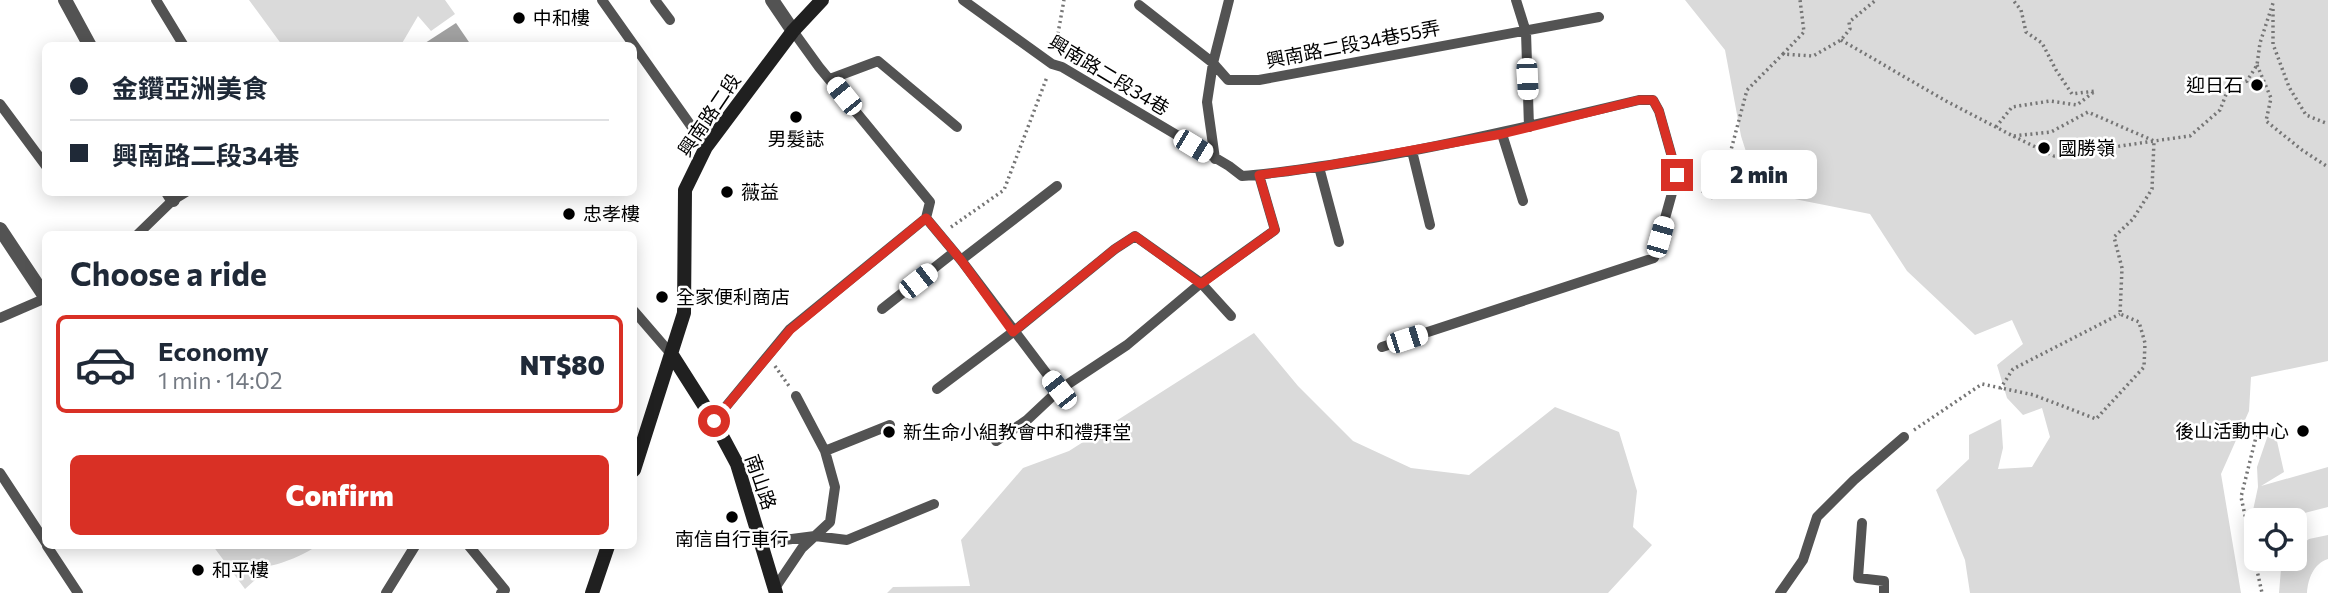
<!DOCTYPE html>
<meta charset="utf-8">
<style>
:root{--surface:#fff;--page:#f2f2f3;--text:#1f2937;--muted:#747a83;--line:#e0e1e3;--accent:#d93025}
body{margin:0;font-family:Commissioner,"Noto Sans TC",sans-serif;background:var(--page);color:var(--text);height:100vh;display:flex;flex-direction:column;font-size:26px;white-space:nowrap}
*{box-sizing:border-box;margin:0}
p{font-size:23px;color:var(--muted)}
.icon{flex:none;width:38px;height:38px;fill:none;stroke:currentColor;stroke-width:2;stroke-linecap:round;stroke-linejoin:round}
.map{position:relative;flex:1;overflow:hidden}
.sheet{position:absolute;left:42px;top:231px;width:595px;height:318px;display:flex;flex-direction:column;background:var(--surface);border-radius:10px;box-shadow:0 4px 18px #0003}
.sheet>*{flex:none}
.top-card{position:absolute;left:42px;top:42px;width:595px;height:154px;border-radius:10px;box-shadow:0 4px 18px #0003;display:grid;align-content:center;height:154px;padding:0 28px;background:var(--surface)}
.tools{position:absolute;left:2244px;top:508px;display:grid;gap:14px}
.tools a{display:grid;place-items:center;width:63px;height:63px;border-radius:10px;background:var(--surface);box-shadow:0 4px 18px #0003;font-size:35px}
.end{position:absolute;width:32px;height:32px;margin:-16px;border:9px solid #d93025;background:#fff;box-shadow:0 0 0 4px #fff}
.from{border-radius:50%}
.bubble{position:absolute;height:49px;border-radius:10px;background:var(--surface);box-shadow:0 4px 18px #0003;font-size:23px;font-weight:800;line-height:49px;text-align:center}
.car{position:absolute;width:21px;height:42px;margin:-21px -10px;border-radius:9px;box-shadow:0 0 5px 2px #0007;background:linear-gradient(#fff 24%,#345 0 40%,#fff 0 76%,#345 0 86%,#fff 0)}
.top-card b{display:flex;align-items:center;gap:24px;height:66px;font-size:26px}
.top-card b+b{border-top:2px solid var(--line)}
.top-card i{width:18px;height:18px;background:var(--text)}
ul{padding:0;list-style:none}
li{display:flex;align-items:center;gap:21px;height:98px;margin:0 14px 10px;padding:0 14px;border:4px solid transparent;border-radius:10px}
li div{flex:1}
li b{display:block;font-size:26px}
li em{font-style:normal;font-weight:800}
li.selected{border-color:var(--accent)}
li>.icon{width:63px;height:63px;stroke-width:1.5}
h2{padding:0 28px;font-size:32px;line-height:84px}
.cta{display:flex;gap:14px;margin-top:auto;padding:14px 28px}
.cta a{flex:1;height:80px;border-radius:10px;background:var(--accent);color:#fff;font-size:28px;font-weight:800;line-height:80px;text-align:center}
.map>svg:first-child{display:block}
</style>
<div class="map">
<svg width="2328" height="593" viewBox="0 0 2328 593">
<rect width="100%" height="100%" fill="#fff"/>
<path fill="#dadada" d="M 249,0 L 445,0 L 455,14 L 431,31 L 418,16 L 401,45 L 282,45 Z
M 1685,0 L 2328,0 L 2328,361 L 2251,377 L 2249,411 L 2221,474 L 2241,593 L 1970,593 L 1965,560 L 1936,490 L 1969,459 L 1969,435 L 2001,419 L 2003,448 L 1998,469 L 2032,467 L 2050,437 L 2042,408 L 2023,415 L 2007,398 L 1997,365 L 2023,344 L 2012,320 L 1975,335 L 1907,271 L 1870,214 L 1759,192 L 1741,136 L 1725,50 Z
M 1254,333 L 1298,386 L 1353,441 L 1411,468 L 1469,475 L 1555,407 L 1619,432 L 1637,491 L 1633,527 L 1652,545 L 1608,593 L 887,593 L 893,587 L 970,586 L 961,540 L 1023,468 L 1069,451 Z
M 2274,428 L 2284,472 L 2261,486 L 2328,467 L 2328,507 L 2277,520 L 2257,520 L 2252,515 L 2258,487 L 2257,467 L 2268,435 Z
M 2328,535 L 2328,559 C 2313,564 2308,579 2307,593 L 2279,593 L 2281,569 L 2288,558 L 2294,558 L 2294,550 L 2309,539 Z
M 213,546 L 316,546 C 305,555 273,568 259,567 C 251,567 245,563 238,560 L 255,580 L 245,589 Z"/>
<path fill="#a1a1a1" d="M 456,23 L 471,45 L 422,45 Z"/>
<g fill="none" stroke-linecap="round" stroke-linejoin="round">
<path stroke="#757575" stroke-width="3.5" stroke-dasharray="2 3.5" stroke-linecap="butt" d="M 2273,9 L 2273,44 L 2289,87 L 2306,115 L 2328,124
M 1841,40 L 1946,101 L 2013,136 L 2051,132 L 2088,112 L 2154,141 L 2190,136 L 2220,110 L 2229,87 L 2247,81 L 2257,65 L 2260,43 L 2274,0
M 1055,50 L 1064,0
M 1783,54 L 1804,32 L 1800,0
M 2257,65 L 2271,98 L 2266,121 L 2302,150 L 2328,167
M 1996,127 L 2012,107 L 2050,101 L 2077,105 L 2095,91 L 2072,94 L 2056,70 L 2042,43 L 2026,32 L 2021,10 L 2013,0
M 1702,191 L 1713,198 L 1731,150 L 1747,90 L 1783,54 L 1813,56 L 1841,40 L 1850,29 L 1849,22 L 1876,0
M 951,227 L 1004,190 L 1047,77
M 775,366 L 789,386
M 2000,389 L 2013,369 L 2120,314
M 2258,429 L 2241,497 L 2262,593
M 1914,430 L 1982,384 L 2034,395 L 2096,419 L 2144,367 L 2145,343 L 2139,322 L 2120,314 L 2122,268 L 2114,237 L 2133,219 L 2152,189 L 2154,141 L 2054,156 L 2013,136"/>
<path stroke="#535353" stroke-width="10" d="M 156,0 L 184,46
M 602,0 L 706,147
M 655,0 L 670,20
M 963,0 L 1052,64 L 1062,67 L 1229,166 L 1242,176 C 1286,173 1330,165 1373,158 C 1463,142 1551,121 1639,100 L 1653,100 L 1659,111 L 1677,175
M 1516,0 L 1526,32 L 1529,127
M 1139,5 L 1213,63 L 1228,80 L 1259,80 L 1599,17
M 830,79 L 878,61 L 957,127
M 0,104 L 46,166
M 1502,134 L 1523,201
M 1412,151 L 1430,225
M 1215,159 L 1207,102 L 1213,63 L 1229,0
M 1319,167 L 1339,242
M 1677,175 L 1691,185
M 926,218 L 961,260 L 1059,390
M 138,234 L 173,200 L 186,192
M 961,260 L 1057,186
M 882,309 L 953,253
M 634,311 L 672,355
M 0,318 L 46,298
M 1382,347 L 1654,258 L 1677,175
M 937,389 L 1013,332 L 1115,249 L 1135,236 L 1201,283 L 1231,316
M 714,421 L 790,329 L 926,218 L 930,202 L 819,67 L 793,31
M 996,441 L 1027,420 L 1059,390 L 1127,345 L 1201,283 L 1275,230 L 1259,175
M 825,451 L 890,425
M 0,473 L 46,543
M 1862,523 L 1858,578 L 1884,581 L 1884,593
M 761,543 L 815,536 L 847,540 L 934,504
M 47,546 L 78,593
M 469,546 L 505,590 L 501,593
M 775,588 L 802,548 L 830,522 L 835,487 L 825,451 L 796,396
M 386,593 L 415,546
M 1780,593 L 1803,560 L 1817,517 L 1854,480 L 1904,437"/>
<path stroke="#535353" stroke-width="14" d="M 65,0 L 90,46
M 772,0 L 793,31
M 168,192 L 173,200
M 0,229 L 46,298"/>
<path stroke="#202020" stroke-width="14" d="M 672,355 L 714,421 L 737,464 L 776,593
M 634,470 L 684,313 L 685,190 L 706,147 L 793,31 L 822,0
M 592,593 L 608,546"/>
</g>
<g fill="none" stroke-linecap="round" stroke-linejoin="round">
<path stroke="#d93025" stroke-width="9" d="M 714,421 L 790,330 L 926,218 L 961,260 L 1013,332 L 1115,249 L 1135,236 L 1201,284 L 1275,230 L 1259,175 L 1319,167 L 1502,134 L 1639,100 L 1653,100 L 1659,111 L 1677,175"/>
</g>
<g fill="#000" stroke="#fff" stroke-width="2.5">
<circle cx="519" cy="18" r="7"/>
<circle cx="2257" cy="85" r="7"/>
<circle cx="796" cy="117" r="7"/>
<circle cx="2044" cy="148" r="7"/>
<circle cx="727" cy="192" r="7"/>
<circle cx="569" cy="214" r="7"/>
<circle cx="662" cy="297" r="7"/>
<circle cx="2303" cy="431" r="7"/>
<circle cx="889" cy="432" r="7"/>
<circle cx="732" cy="517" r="7"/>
<circle cx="198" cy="570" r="7"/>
</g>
<g text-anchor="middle" stroke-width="5" stroke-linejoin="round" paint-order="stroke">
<g font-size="19" fill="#000" stroke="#fff" text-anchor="start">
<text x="533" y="25">中和樓</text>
<text x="2243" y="92" text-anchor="end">迎日石</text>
<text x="796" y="146" text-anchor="middle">男髮誌</text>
<text x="2058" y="155">國勝嶺</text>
<text x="741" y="199">薇益</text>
<text x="583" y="221">忠孝樓</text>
<text x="676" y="304">全家便利商店</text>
<text x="2289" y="438" text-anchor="end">後山活動中心</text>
<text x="903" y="439">新生命小組教會中和禮拜堂</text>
<text x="732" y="546" text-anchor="middle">南信自行車行</text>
<text x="212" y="577">和平樓</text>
</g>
<g font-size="19" fill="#000" stroke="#fff">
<text transform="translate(1353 44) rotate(-11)" y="7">興南路二段34巷55弄</text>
<text transform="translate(1109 75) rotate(31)" y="7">興南路二段34巷</text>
<text transform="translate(709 115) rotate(-56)" y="7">興南路二段</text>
<text transform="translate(761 482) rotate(71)" y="7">南山路</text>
</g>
</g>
</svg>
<div class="tools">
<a><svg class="icon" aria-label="locate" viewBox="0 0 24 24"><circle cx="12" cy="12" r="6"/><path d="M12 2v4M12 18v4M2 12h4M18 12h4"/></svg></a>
</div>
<i class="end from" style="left:714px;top:421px"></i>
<i class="end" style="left:1677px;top:175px"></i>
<div class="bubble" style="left:1701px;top:150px;width:116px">2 min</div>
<i class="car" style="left:1527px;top:79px;rotate:177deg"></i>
<i class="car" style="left:844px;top:96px;rotate:321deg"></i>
<i class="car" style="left:1193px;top:146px;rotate:121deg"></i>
<i class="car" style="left:1660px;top:237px;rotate:16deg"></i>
<i class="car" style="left:918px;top:281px;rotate:52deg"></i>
<i class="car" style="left:1407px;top:339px;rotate:72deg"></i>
<i class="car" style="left:1059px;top:390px;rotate:322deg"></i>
<div class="top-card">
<b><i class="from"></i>金鑽亞洲美食</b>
<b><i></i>興南路二段34巷</b>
</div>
<section class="sheet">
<h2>Choose a ride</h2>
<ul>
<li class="selected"><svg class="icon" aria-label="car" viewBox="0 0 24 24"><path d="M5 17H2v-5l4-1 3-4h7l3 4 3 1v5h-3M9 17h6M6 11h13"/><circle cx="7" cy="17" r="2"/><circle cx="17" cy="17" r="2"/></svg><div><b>Economy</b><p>1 min · 14:02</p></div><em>NT$80</em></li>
</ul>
<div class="cta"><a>Confirm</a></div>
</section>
</div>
